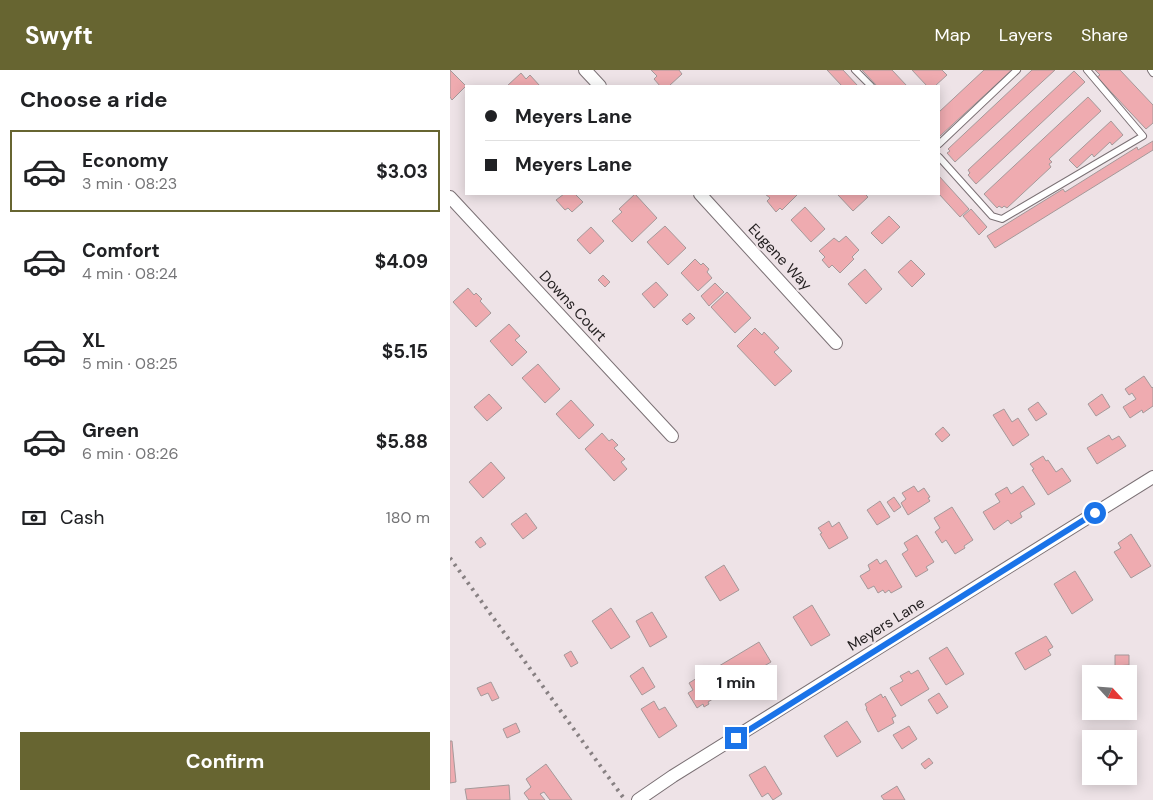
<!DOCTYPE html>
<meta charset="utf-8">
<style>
:root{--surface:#fff;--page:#f2f2f2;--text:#202124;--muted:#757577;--line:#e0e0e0;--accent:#676531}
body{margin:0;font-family:"DM Sans",sans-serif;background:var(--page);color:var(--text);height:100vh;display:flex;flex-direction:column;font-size:19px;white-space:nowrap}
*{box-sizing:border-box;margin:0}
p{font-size:16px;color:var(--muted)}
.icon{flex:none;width:28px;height:28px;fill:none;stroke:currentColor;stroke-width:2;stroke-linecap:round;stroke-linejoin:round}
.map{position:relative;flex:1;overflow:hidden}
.panel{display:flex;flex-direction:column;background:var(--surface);width:450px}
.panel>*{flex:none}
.top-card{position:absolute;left:15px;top:15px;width:475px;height:110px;border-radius:0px;box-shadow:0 2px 12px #0003;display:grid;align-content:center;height:110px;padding:0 20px;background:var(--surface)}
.needle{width:32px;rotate:116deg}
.fabs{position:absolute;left:632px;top:595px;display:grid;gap:10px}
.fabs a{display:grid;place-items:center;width:55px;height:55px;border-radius:0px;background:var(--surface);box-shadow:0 2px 12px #0003;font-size:25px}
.end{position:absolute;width:22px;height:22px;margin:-11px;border:6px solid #1a73e8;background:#fff;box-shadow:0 0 0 2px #fff}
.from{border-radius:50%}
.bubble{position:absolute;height:35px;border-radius:0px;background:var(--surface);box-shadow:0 2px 12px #0003;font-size:16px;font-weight:700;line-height:35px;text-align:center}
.top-card b{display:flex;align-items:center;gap:18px;height:48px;font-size:19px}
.top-card b+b{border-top:1px solid var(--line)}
.top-card i{width:12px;height:12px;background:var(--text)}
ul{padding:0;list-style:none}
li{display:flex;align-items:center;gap:15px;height:82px;margin:0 10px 8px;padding:0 10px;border:2px solid transparent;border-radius:0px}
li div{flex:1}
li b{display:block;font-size:19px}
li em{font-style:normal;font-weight:700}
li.active{border-color:var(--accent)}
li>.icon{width:45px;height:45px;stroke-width:1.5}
h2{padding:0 20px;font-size:22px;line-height:60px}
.pay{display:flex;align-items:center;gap:12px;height:55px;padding:0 20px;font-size:19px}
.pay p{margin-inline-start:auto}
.primary-button{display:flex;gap:10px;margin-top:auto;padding:10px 20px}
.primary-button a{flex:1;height:58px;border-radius:0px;background:var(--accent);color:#fff;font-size:20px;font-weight:700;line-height:58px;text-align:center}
header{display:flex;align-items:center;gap:30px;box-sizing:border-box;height:70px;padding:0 25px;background:var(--accent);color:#fff}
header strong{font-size:24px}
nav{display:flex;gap:28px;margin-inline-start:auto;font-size:18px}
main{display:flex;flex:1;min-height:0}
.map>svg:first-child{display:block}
</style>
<header>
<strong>Swyft</strong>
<nav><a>Map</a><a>Layers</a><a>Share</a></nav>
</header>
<main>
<section class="panel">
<h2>Choose a ride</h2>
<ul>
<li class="active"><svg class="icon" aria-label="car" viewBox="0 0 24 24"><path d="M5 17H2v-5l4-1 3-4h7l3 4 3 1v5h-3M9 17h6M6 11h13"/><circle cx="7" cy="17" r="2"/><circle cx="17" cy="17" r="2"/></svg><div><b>Economy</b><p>3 min · 08:23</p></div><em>$3.03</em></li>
<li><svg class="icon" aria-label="car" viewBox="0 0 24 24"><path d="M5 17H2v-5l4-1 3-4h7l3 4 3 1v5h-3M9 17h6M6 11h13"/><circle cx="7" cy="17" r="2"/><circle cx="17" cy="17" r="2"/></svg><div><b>Comfort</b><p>4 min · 08:24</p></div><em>$4.09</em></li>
<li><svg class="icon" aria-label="car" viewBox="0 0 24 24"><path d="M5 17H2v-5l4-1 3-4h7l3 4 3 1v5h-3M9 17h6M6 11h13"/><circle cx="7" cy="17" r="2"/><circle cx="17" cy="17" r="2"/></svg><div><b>XL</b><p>5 min · 08:25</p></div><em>$5.15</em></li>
<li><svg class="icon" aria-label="car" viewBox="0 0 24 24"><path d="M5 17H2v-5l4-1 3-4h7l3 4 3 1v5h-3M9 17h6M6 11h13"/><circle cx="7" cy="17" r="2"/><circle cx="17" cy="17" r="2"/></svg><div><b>Green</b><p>6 min · 08:26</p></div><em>$5.88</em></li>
</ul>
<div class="pay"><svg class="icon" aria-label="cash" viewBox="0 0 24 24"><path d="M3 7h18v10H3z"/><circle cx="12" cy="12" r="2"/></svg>Cash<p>180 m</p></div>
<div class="primary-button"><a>Confirm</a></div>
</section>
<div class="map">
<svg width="703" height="730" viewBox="0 0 703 730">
<rect width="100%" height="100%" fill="#eee3e7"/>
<path fill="#efabb0" stroke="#a5999a" d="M 0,0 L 16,16 L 2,30 L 0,27 Z
M 201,0 L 229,0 L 232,4 L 219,16 L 210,16 L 204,9 L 207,6 Z
M 377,0 L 393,0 L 408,16 L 392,16 Z
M 412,0 L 442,0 L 457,16 L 427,16 Z
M 462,0 L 492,0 L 497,5 L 485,16 L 477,16 Z
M 534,0 L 562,0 L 490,66 L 489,65 L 489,42 Z
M 582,0 L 605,0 L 505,92 L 497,83 L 500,81 L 498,79 Z
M 645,0 L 670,0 L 703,35 L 703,53 L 696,59 L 647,7 L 650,5 Z
M 624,1 L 635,12 L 526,114 L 518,105 L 520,103 L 518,100 Z
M 71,3 L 76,9 L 80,5 L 90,16 L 57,16 Z
M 638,27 L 651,41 L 599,89 L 602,92 L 599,94 L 601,97 L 557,138 L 554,136 L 552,138 L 549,136 L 547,138 L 534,124 Z
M 661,51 L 673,65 L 662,75 L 660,72 L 644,87 L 642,84 L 627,98 L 619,90 Z
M 703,71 L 703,80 L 545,178 L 537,166 L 613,119 L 615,122 L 687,77 L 688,80 Z
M 489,106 L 519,139 L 510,147 L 489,124 Z
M 114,124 L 125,124 L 133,132 L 122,142 L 118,138 L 115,140 L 106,130 Z
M 185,124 L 207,148 L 182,172 L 162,151 L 172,142 L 169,139 Z
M 315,124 L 348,124 L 332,140 L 330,138 L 326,142 L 317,131 L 320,128 Z
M 390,124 L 415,124 L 418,127 L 403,141 L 388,125 Z
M 355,137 L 375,159 L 361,172 L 341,150 Z
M 521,139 L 537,157 L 529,165 L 513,146 Z
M 439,146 L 450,157 L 432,174 L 421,163 Z
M 215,156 L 236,178 L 218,195 L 197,172 Z
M 141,157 L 154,171 L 140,184 L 127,170 Z
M 396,166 L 409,180 L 402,187 L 404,189 L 390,203 L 382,195 L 379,198 L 372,190 L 375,187 L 369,181 L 384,168 L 389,172 Z
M 245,189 L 251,195 L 253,193 L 259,199 L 257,202 L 262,208 L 248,221 L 231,203 Z
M 461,190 L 475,204 L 462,217 L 448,202 Z
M 415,199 L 432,219 L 416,234 L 398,214 Z
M 153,205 L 160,212 L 155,217 L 148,210 Z
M 206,212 L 218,225 L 204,238 L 192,224 Z
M 265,213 L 274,222 L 259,236 L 251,226 Z
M 18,218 L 24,225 L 26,223 L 32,229 L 30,231 L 41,243 L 26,257 L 3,232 Z
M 277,222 L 301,248 L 285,263 L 261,237 Z
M 240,243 L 245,248 L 237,255 L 232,250 Z
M 59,254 L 70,266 L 65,270 L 77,282 L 62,296 L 40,271 Z
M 305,258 L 312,265 L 314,262 L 329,278 L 324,282 L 342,301 L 325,316 L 287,276 Z
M 88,294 L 110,319 L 95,333 L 72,308 Z
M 694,306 L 702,318 L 703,317 L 703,336 L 693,343 L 692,340 L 680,348 L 673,337 L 686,329 L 682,323 L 679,325 L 675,319 Z
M 39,324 L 52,338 L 37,351 L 24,337 Z
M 652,324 L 660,337 L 646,346 L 638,334 Z
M 121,330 L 144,355 L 129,369 L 106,344 Z
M 588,332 L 597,344 L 586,351 L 578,339 Z
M 554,339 L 562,352 L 568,348 L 579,365 L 563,376 L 543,345 Z
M 493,357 L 500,365 L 492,372 L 485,364 Z
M 152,363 L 159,371 L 162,369 L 168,375 L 164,378 L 175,389 L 171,392 L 177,399 L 164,411 L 135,379 Z
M 659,365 L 662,370 L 669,366 L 676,376 L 647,394 L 637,378 Z
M 593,386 L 596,391 L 598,390 L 606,402 L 612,398 L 621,411 L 598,425 L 582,400 L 584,399 L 580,394 Z
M 41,392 L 55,408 L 33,428 L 19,412 Z
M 464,416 L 468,422 L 474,418 L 480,427 L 478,428 L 480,431 L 458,445 L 451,433 L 456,429 L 452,423 Z
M 573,416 L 585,434 L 570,443 L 572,447 L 561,454 L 558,450 L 544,460 L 533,442 L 550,432 L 545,424 L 557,417 L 561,424 Z
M 444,427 L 451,437 L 444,442 L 437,432 Z
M 430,431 L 440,447 L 427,455 L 417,440 Z
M 502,437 L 523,470 L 514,476 L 515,478 L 505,484 L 496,470 L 492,473 L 485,462 L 490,458 L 484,448 Z
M 76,443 L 87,458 L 73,469 L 61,454 Z
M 379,451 L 382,457 L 389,452 L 398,468 L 379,479 L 370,464 L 372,463 L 368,458 Z
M 681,464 L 701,496 L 681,508 L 664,482 L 671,478 L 668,473 Z
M 467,465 L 484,492 L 476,497 L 478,500 L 466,507 L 452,484 L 458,480 L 454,473 Z
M 31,467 L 36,474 L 30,478 L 25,472 Z
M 427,489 L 430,494 L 436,490 L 452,517 L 441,523 L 439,520 L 435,523 L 433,520 L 428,523 L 424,516 L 418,519 L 410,506 L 420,500 L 418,495 Z
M 274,495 L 289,520 L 270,531 L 255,507 Z
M 625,501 L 643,530 L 622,544 L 604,514 Z
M 362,535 L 380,565 L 361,576 L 343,547 Z
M 161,538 L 180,567 L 161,579 L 142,551 Z
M 202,542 L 217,567 L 200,577 L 186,551 Z
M 596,566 L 603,577 L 598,580 L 601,585 L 575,600 L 565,583 Z
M 309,572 L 321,592 L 294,608 L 291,605 L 277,613 L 269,596 Z
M 497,577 L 514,604 L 496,615 L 479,588 Z
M 121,581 L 128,593 L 121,597 L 114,585 Z
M 665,585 L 679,585 L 679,595 L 665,596 Z
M 193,597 L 205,617 L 192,625 L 180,606 Z
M 468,600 L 479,619 L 451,636 L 440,618 L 453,611 L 450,606 L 459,601 L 461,604 Z
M 247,608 L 251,614 L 257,611 L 266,627 L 258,632 L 259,634 L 254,637 L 253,634 L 247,638 L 238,623 L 243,620 L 239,613 Z
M 41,612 L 49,628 L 42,631 L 38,623 L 31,626 L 27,618 Z
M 489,623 L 498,637 L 487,644 L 478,630 Z
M 431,624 L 433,628 L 435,626 L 446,646 L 442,648 L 444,653 L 428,662 L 416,639 L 417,638 L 415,634 Z
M 204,631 L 209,640 L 215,637 L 227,656 L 209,668 L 191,639 Z
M 397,651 L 411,672 L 387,687 L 374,666 Z
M 66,653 L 70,662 L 57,668 L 53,659 Z
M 459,656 L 467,669 L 452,679 L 443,665 Z
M 0,671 L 2,671 L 6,712 L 0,713 Z
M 479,688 L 483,693 L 475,699 L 471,694 Z
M 96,694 L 122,730 L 100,730 L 94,722 L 90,724 L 95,730 L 79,730 L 74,723 L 81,717 L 76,709 Z
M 315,696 L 332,724 L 323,730 L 318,723 L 312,727 L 299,705 Z
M 59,715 L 60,730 L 17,730 L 15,719 Z
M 447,716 L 455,730 L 434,730 L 431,726 Z"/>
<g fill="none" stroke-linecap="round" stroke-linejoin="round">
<g stroke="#7b7175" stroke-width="8">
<path id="service" d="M 405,0 L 421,16
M 701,0 L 703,3
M 489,74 L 567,0
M 489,87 L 542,146 L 552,149 L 693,66 L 637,0"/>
</g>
<g stroke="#7b7175" stroke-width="14">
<path id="minor" d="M 135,0 L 150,16
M 250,124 L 386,273
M 0,127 L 222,366
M 188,730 L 223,706 L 703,407"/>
</g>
<use href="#service" stroke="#fff" stroke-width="6"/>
<use href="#minor" stroke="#fff" stroke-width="12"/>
<path stroke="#878082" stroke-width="4" stroke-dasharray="2.5 5" stroke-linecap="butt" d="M 0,488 L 175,730"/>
</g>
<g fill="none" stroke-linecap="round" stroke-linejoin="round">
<path stroke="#1a73e8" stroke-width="6" d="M 286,668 L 645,443"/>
</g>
<g text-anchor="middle" stroke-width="4.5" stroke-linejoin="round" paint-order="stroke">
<g font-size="15" fill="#221e1f" stroke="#eee3e7">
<text transform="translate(330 187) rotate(47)" y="5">Eugene Way</text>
<text transform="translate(123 236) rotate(47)" y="5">Downs Court</text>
<text transform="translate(436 554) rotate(-32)" y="5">Meyers Lane</text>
</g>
</g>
</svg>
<div class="fabs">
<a><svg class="needle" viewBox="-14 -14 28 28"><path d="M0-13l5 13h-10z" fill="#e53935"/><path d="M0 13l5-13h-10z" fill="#757577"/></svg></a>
<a><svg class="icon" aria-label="locate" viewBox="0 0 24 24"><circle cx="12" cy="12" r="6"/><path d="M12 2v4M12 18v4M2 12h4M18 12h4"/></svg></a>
</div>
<i class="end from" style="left:645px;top:443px"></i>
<i class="end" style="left:286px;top:668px"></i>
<div class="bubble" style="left:245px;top:595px;width:82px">1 min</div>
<div class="top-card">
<b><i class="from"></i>Meyers Lane</b>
<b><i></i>Meyers Lane</b>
</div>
</div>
</main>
